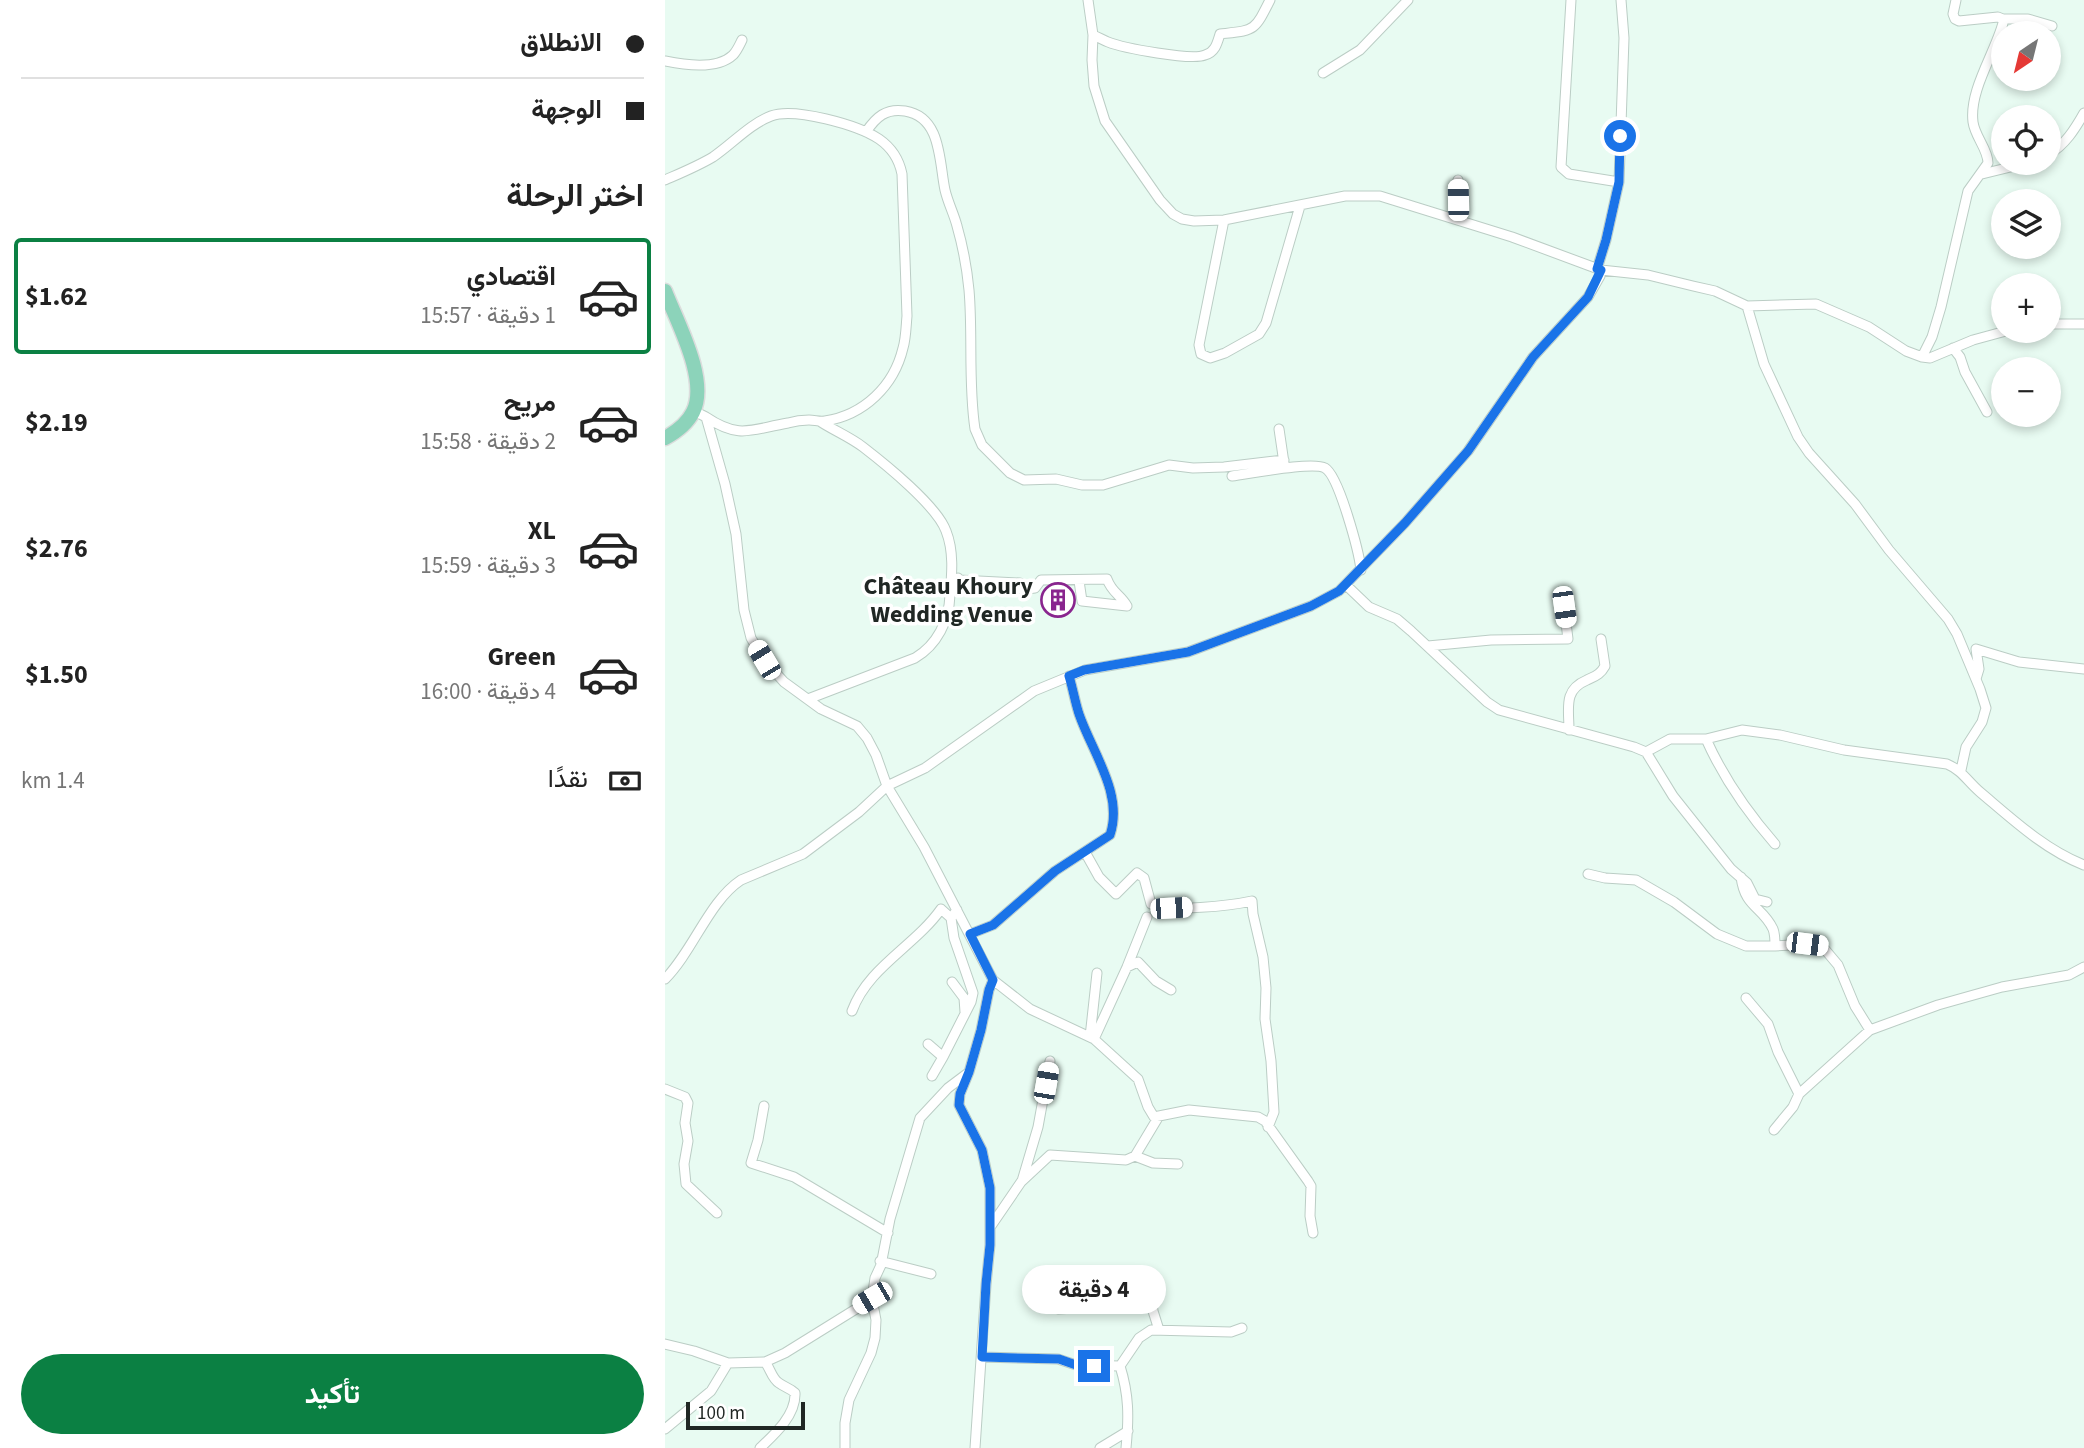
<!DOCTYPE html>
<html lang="ar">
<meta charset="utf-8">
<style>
:root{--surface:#fff;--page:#f6f6f6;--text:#222;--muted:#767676;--line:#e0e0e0;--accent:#0b8043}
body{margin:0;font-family:"Source Sans 3",Vazirmatn,sans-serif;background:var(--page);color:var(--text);direction:rtl;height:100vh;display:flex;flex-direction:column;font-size:26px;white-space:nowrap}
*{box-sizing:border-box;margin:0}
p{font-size:23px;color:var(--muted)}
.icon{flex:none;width:38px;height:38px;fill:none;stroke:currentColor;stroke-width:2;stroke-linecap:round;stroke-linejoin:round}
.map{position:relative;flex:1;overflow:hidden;direction:ltr}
.sheet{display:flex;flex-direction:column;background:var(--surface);width:665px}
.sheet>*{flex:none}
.hud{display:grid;align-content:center;height:154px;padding:0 21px;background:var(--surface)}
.needle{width:46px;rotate:215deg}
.tools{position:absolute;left:1326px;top:21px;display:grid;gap:14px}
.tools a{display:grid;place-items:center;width:70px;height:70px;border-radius:50%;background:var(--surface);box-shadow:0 4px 10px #0003;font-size:35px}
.scale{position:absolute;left:21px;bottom:18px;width:119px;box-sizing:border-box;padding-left:7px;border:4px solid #202724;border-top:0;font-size:19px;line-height:24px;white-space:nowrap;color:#202724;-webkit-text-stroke:5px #fff;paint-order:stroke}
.end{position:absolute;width:32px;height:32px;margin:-16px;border:9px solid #1a73e8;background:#fff;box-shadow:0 0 0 4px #fff}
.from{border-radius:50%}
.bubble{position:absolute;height:49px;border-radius:24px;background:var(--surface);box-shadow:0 4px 10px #0003;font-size:23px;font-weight:700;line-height:49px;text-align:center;direction:rtl}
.car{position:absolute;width:21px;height:42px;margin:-21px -10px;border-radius:9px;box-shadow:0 0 5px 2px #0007;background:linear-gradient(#fff 24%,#345 0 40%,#fff 0 76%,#345 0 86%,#fff 0)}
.hud b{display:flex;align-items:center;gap:24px;height:66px;font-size:26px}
.hud b+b{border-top:2px solid var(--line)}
.hud i{width:18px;height:18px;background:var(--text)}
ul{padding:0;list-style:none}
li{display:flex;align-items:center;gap:21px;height:116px;margin:0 14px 10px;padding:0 7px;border:4px solid transparent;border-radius:7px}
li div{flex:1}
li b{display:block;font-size:26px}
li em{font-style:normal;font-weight:700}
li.active{border-color:var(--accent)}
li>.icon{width:63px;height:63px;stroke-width:1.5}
h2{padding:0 21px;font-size:32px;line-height:84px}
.pay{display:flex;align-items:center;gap:18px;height:77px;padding:0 21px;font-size:26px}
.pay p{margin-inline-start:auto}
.primary-button{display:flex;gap:14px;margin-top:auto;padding:14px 21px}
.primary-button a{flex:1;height:80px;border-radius:42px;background:var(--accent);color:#fff;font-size:28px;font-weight:700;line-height:80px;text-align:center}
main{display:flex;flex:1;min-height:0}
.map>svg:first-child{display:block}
</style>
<main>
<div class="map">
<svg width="1419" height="1448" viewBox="0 0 1419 1448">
<rect width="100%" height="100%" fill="#e8fbf2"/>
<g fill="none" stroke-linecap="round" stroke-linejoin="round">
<g stroke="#bbcdc5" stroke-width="11">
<path id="minor" d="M 423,0 L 428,35 L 427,60 L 429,86 L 440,121 L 495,200 L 508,214 L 517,219 L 529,221 L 559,220 L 680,196 L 715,196 L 847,237 L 936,270 L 983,275 L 1028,286 L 1050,291 L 1082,306 L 1151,304 L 1204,327 L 1241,351 L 1257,357 L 1265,358 L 1308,340 L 1341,331
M 906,0 L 896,167 L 904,174 L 954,182
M 1338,19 L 1363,19 L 1387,26
M 428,35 C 433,37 438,40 443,42 C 458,48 527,61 540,55 C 550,52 552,44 555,34 C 590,30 589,32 605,0
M 0,61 C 19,65 52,70 68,55 C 72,51 75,44 77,40
M 658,73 L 695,50 L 743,0
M 201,132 C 211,117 221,108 240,111 C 277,117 274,162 280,190 C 283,203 289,214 292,226 C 298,247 302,269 304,290 C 308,336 303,383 310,429 L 317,445 L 345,473 L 359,480 L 391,479 L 417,485 L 438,485 L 504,465 L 528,468 L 559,467 L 619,460
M 1384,154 C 1400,145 1410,129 1419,113
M 1317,174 L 1362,163
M 0,180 C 16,173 33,166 48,157 C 67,144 85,124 106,116 C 129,107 193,125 214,139 C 227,148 234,159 237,174 L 242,316 C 241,326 241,338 238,348 C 229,386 199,415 160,421 C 154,422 150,420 144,420 C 137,420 130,421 123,423 C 87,429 75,440 41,417
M 793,180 L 793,220
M 559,220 L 534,345 L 536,354 L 545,358 L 560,353 L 594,334 L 601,323 L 635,206
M 932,269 L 941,240 L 954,182 L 959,38 L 956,0
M 1082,306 L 1099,364 L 1133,437 L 1144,453 L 1190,504 L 1224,550 L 1283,619 L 1292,634 L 1315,689 L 1321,708 L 1317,722 L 1301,747 L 1296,770
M 1384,324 L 1419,324
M 1288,348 L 1295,357 L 1300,372 L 1322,412
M 1257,357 L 1267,337 L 1276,307 L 1303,191 L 1323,163 C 1323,149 1310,137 1308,122 C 1304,90 1330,53 1338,23 L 1338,19 L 1333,17 L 1294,21 L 1290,19 L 1288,14 L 1291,0
M 29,411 L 41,417 L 60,484 L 71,534 L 79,610 L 86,638 L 99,660 L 119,682 L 156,709 L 192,726 L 202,738 L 211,755 L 222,786 L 259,847 L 328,980 L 324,990 L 316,1030 L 304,1072 L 295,1094 L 294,1105 L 317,1150 L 325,1188 L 325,1245 L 321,1285 L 310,1448
M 614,429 L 619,463
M 567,476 C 584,474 647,461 660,468 C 674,476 694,552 696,570
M 293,578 L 294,580 L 355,583
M 286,584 L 362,589 L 370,588 L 376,580 L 442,579 C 447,593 455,594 462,606 L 417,601 L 414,581
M 681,585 L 704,607 L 732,619 L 746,631 L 822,702 L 834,710 L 969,747 L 981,752 L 1008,796 L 1066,869 L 1082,883 L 1090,899 L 1102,902
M 763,646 L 826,640 L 903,639 L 899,607
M 1311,679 L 1314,669 L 1311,649 L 1354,662 L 1419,669
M 143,699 L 250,658 C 272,645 284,621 285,595 C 287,574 289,551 281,531 C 272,506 220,464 198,447 C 185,437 170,431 156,422
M 904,730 C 904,708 898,690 922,680 C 930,676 935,675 940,666 L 936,639
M 1041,739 C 1058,777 1082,812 1110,844
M 981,752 L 1005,739 L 1041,739 L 1077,730 L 1115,735 L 1179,750 L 1282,764 C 1298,771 1302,781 1315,792 C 1347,819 1380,850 1419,865
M 420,852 L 434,877 L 451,894 L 472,873 L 479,878 L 486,904 C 507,912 564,906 587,901 L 588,914 L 598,957 L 601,988 L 600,1019 L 606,1061 L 609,1112 L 603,1127
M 923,874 L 940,878 L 971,880 L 1009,902 L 1052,934 L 1081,946 L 1110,946 C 1110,940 1110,934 1108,929 C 1097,906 1080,908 1076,877
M 305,934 L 328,925 L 390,871 L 445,835 C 459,794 427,752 414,714 C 410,702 408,689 404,676
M 1110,946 L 1142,944 L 1157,946 L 1173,965 L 1190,1006 L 1205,1030
M 462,967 L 473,962 L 491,981 L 506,990
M 0,979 C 28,951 44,901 76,880 L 138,854 L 194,812 L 222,786 L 260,768 L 369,691 L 420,670 L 523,652 L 646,606 L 674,591 L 740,523 L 803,451 L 868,357 L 923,297 L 935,276 L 936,270
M 328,980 L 365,1009 L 429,1039 L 473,1079 L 483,1107 L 489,1117 L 524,1110 L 593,1117 L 600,1121 L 643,1181 L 646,1186 L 645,1216 L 648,1233
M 287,982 L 299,998 L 300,1012
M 1081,998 L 1103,1024 L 1113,1052 L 1134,1094
M 187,1011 C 203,967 250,946 276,909 L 286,918
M 425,1037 L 432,973
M 429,1039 L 462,967 L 482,917
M 263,1044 L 278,1057 L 306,1002 L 308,993 L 289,938 L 286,918 L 292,910
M 267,1076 L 278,1057
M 0,1089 L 20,1097 L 23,1103 L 20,1123 L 23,1141 L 19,1164 L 21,1184 L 52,1213
M 99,1106 L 93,1140 L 86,1163 L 129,1177 L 223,1233
M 1109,1130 L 1128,1107 L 1134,1094 L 1205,1030 L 1273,1005 L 1337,987 L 1404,975 L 1419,967
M 470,1156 L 488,1163 L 513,1164
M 357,1181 L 373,1127 L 385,1061
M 326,1226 L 356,1182 L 385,1155 L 461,1160 L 470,1156 L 494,1116
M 215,1261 L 266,1274
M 393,1309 L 410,1308 L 457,1276 L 470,1271 L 485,1283 L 488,1311 L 494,1330
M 0,1344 L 29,1351 L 63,1363 L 100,1362 L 120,1353 L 207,1299
M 317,1357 L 393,1359 L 411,1365 L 455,1366 C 464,1395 464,1417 461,1448
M 455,1366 L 474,1338 L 486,1330 L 566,1332 L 577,1328
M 0,1429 L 46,1391 L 63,1363
M 95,1448 C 110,1434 131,1415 130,1393 C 125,1388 119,1387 114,1383 C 107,1379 105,1368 100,1362
M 180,1448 L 180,1423 L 184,1400 L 206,1353 L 210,1338 L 211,1320 L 207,1299 L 210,1278 L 216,1265 L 225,1219 L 255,1118 L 283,1088 L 303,1073
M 435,1448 L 463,1431"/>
</g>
<g stroke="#dbdcdc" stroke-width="17">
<path id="trunk" d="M 0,291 C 12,322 44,380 28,412 C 22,424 11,432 0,438"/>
</g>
<use href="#minor" stroke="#fff" stroke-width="9"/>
<use href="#trunk" stroke="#8cd3ba" stroke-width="14"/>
</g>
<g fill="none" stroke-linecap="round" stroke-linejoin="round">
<path stroke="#1a73e8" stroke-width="9" d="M 429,1366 L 411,1365 L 394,1359 L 317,1357 L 321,1284 L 325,1245 L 325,1188 L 317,1150 L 294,1105 L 295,1094 L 304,1072 L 316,1030 L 324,990 L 328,980 L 305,934 L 328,925 L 390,871 L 445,835 C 459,794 427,752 414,714 C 410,702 408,689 404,676 L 419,670 L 523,652 L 646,606 L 674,591 L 740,523 L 803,451 L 868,357 L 923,297 L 936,270 L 932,269 L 941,240 L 954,182 L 955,136"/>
</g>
<defs>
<g id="building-ring" transform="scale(1.75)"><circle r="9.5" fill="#fff" stroke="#89258e" stroke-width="1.5"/><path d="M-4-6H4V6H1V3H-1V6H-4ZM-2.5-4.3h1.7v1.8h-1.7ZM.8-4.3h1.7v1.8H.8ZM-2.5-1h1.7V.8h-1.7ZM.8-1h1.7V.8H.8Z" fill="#89258e"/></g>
</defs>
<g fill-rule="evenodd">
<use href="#building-ring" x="393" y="600"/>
</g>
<g text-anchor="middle" stroke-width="7" stroke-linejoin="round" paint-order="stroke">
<g font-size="24" font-weight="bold" fill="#202724" stroke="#fff" text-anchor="end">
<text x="368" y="594">Château Khoury<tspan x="368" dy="28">Wedding Venue</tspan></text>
</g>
</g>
</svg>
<div class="tools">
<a><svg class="needle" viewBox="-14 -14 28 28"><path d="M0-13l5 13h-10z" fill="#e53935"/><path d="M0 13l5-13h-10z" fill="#767676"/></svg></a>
<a><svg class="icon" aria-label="locate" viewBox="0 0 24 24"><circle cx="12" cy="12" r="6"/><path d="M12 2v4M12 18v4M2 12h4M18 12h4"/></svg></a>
<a><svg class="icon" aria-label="layers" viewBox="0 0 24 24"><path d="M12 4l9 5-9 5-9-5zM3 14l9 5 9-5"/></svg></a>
<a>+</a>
<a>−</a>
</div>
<div class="scale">100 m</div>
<i class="end from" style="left:955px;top:136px"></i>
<i class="end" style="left:429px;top:1366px"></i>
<div class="bubble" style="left:357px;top:1265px;width:144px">4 دقيقة</div>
<i class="car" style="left:793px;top:200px;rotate:359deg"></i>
<i class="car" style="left:899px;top:607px;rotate:172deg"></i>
<i class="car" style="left:99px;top:660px;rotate:329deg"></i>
<i class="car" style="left:506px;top:908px;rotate:87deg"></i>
<i class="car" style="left:1142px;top:944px;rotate:97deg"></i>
<i class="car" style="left:381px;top:1083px;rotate:10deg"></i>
<i class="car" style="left:207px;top:1298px;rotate:240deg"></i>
</div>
<section class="sheet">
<div class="hud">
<b><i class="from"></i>الانطلاق</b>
<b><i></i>الوجهة</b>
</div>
<h2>اختر الرحلة</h2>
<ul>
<li class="active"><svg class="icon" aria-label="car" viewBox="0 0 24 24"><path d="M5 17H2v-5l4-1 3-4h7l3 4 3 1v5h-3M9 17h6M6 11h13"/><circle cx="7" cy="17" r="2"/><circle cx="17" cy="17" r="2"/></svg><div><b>اقتصادي</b><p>1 دقيقة · 15:57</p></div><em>$1.62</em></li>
<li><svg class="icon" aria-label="car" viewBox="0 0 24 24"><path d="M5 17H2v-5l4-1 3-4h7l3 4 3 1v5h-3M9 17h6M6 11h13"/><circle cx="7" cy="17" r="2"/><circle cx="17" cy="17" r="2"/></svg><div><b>مريح</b><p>2 دقيقة · 15:58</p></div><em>$2.19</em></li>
<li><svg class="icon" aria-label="car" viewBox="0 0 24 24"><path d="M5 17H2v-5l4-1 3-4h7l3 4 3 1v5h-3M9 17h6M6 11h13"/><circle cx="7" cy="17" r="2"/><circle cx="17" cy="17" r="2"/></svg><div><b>XL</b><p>3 دقيقة · 15:59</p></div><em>$2.76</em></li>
<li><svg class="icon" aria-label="car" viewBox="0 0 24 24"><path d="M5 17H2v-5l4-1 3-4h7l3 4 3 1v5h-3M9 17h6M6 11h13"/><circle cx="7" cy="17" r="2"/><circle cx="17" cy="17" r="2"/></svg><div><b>Green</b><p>4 دقيقة · 16:00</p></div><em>$1.50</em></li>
</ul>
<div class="pay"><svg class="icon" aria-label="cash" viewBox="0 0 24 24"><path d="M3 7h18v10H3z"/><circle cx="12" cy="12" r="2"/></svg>نقدًا<p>1.4 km</p></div>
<div class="primary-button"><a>تأكيد</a></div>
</section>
</main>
